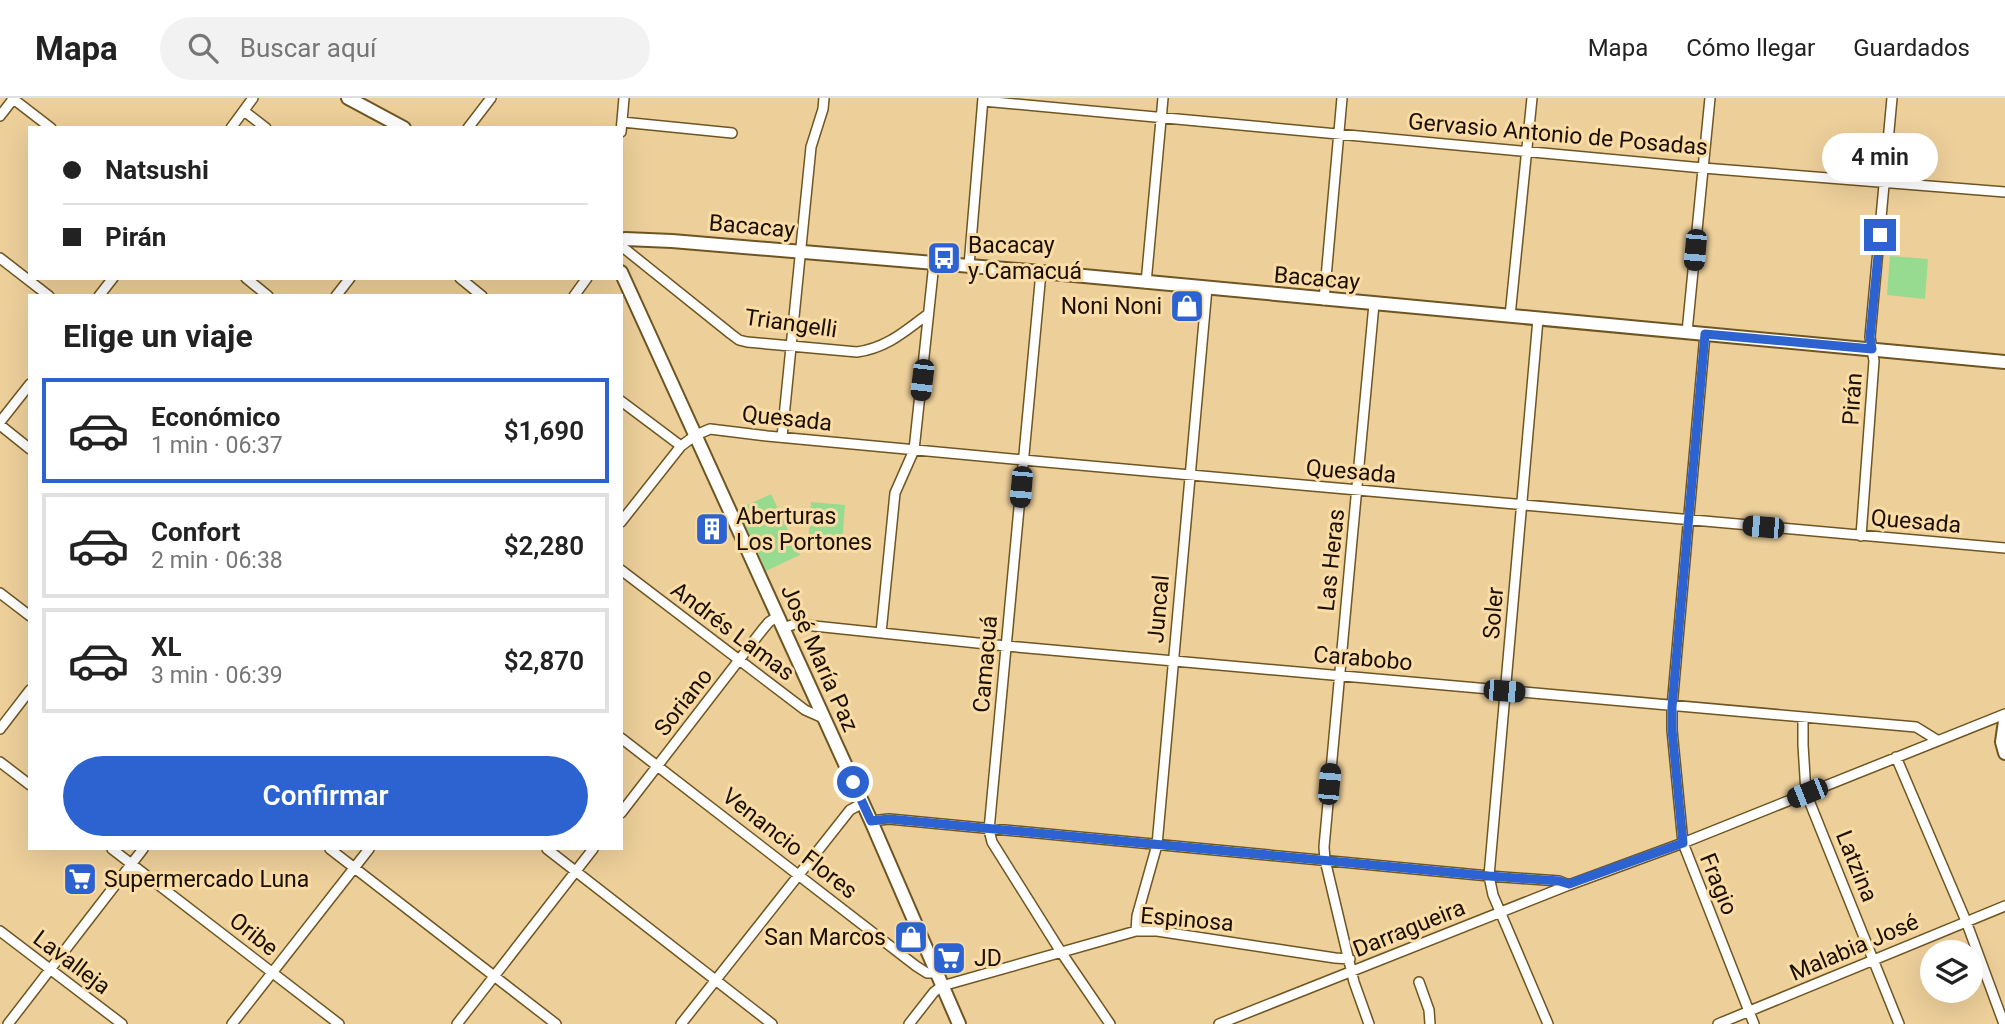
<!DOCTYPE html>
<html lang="es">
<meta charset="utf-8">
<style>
:root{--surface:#fff;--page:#f2f2f2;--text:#222;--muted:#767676;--line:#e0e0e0;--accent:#2c63d1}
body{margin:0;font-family:Roboto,sans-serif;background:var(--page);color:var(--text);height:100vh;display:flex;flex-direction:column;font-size:26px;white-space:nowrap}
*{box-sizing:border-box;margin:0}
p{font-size:23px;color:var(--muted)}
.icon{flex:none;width:38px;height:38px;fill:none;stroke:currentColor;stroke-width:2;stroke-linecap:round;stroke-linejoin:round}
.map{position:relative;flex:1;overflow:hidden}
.side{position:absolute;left:28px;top:196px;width:595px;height:556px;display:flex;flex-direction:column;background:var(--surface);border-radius:0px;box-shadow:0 7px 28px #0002}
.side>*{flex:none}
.top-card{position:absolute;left:28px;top:28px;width:595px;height:154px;border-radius:0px;box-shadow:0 7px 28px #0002;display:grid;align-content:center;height:154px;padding:0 35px;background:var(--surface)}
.fabs{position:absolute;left:1920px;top:842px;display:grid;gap:14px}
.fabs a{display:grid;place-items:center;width:63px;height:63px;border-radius:50%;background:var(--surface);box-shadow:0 7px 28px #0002;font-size:35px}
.end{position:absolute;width:32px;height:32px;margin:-16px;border:9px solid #2c63d1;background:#fff;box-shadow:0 0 0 4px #fff}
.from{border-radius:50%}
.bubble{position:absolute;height:49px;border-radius:24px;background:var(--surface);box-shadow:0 7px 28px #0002;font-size:23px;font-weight:600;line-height:49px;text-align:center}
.car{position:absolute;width:21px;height:42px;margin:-21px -10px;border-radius:9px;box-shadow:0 0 5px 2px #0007;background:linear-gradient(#222 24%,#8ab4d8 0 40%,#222 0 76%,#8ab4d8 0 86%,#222 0)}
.top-card b{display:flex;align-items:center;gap:24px;height:66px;font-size:26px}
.top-card b+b{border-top:2px solid var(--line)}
.top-card i{width:18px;height:18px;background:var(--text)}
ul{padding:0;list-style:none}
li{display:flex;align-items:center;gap:21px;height:105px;margin:0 14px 10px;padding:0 21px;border:4px solid var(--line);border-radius:0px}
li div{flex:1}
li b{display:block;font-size:26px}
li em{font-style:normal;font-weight:600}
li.selected{border-color:var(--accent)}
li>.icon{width:63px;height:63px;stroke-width:1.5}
h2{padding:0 35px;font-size:32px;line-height:84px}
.button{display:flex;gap:14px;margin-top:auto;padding:14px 35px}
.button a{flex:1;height:80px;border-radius:42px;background:var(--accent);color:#fff;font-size:28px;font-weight:600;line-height:80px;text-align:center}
header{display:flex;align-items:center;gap:42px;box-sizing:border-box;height:98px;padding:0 35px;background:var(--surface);border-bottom:2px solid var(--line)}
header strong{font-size:33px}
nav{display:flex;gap:38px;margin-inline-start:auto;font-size:24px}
.search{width:490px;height:63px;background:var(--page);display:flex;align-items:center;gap:18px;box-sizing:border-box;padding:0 24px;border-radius:38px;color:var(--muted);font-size:26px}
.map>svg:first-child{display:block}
</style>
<header>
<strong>Mapa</strong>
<div class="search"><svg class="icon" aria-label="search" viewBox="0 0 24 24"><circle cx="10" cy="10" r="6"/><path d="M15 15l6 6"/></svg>Buscar aquí</div>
<nav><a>Mapa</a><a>Cómo llegar</a><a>Guardados</a></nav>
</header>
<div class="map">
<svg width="2005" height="926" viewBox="0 0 2005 926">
<rect width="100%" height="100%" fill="#edcf9a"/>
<path fill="#97db90" d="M 1890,158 L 1928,161 L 1925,201 L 1887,197 Z
M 771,396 L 800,457 L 766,473 L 737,412 Z
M 811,404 L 845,407 L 842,448 L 808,445 Z"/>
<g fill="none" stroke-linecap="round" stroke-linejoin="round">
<g stroke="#6f5521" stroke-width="12">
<path id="street" d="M 12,0 L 51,30
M 983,3 L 1703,70 L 2005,94
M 244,13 L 266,30
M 0,18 L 14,0
M 622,24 L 732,35
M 231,30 L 253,0
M 468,30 L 491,0
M 621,34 L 624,0
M 625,151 L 731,236 L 739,242 L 747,244 L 857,254 C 887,250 905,233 928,216
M 0,160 L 49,198
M 969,168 L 983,0
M 1041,174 L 989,732 L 992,744 L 1061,854 L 1110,926
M 246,180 L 268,198
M 460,180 L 482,198
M 1146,185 L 1163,0
M 99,198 L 113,180
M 336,198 L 350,180
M 574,198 L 587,180
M 1324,202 L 1342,0
M 1510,218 L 1532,0
M 1538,221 L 1489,778 L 1493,797 L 1548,926
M 1687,234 L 1710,0
M 1705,236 L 1672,609 L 1672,632 L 1683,745 L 1754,926
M 621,303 L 681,348
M 0,324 L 30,286
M 0,327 L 30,351
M 782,339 L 811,49 L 823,11 L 824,0
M 621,424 L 681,348 L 696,337 L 710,331 L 767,338 L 1023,362 L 2005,450
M 1861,438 L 1874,263 L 1870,239 L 1892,0
M 621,472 L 805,612 L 823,620
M 0,495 L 30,518
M 783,530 L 795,526 L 1006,548 L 1916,629 L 1937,642
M 881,535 L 895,395 L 914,352 L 934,165
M 1803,620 L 1803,647 L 1806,695 L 1899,926
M 0,631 L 30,592
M 621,640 L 916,868 L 927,875 L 937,875
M 1896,659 L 1966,823 L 2004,926
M 0,664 L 30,687
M 621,715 L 763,531 L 769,524 L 778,518
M 871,723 L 889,721 L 1489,778 L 1559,783 L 1569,787
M 112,751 L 339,926
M 330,751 L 556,926
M 547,751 L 772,926
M 0,833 L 122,926
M 1136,833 L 1137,818 L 1157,747 L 1207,190
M 1419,884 L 1429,912 L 1430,926
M 8,926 L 143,751
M 232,926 L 369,751
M 457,926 L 593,751
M 681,926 L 850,712 L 863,705
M 909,926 L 934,894 L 942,888 L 1136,833 L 1157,833 L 1335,860 L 1350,861
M 1219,926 L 1569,787 L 1683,745 L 2005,616
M 1369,926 L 1354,884 L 1325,762 L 1324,749 C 1339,568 1358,387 1374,206
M 1718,926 L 2005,808"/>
</g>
<g stroke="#6f5521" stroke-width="16">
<path id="secondary" d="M 348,0 L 404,30
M 625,141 L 672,143 L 1041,174 L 2005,264
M 621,174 L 871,723 L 959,926
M 2005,623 L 2002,644 L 2005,655"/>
</g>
<use href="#street" stroke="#fff" stroke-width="9"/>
<use href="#secondary" stroke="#fff" stroke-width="12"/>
</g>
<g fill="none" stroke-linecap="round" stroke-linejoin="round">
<path stroke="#2c63d1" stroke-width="9" d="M 853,684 L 871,723 L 889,721 L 1489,778 L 1559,783 L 1569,786 L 1683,745 L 1672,632 L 1672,609 L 1705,236 L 1872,251 L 1870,239 L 1880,137"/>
</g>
<defs>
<g id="bus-square" transform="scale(1.75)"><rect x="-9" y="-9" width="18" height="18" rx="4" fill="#2c63d1" stroke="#fadca6"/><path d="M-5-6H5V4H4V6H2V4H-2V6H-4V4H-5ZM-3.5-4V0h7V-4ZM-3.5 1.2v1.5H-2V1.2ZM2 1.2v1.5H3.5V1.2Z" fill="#fff"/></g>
<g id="shop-square" transform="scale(1.75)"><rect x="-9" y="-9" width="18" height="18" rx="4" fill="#2c63d1" stroke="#fadca6"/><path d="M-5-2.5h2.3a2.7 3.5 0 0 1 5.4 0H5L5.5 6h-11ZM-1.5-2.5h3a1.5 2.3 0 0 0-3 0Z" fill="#fff"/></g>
<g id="building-square" transform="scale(1.75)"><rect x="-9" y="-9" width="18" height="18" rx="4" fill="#2c63d1" stroke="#fadca6"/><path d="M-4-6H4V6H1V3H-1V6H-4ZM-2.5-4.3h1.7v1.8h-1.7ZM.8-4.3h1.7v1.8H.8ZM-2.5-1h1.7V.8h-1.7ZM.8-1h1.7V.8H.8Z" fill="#fff"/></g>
<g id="supermarket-square" transform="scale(1.75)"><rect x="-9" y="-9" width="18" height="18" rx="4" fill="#2c63d1" stroke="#fadca6"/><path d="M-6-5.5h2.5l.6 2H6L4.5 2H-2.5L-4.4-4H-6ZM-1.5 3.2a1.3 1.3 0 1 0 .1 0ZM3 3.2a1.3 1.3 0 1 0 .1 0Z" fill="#fff"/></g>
</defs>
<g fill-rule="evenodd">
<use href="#bus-square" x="944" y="160"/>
<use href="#shop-square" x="1187" y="208"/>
<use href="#building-square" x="712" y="431"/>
<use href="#supermarket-square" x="80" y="781"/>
<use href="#shop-square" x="911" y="839"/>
<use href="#supermarket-square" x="949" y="860"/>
</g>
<g text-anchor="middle" stroke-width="6" stroke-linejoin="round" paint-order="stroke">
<g font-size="23" fill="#1a0f00" stroke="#fadca6">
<text transform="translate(1558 36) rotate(5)" y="8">Gervasio Antonio de Posadas</text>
<text transform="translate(752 128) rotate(5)" y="8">Bacacay</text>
<text transform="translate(1317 180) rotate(5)" y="8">Bacacay</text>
<text transform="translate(791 225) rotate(8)" y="8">Triangelli</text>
<text transform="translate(1852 301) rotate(-86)" y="8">Pirán</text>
<text transform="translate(787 320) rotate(6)" y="8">Quesada</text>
<text transform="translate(1351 373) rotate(5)" y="8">Quesada</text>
<text transform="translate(1916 423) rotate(5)" y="8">Quesada</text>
<text transform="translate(1331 462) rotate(-84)" y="8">Las Heras</text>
<text transform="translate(1158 511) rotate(-85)" y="8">Juncal</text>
<text transform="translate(1493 515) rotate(-85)" y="8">Soler</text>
<text transform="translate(733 533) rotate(37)" y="8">Andrés Lamas</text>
<text transform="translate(820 560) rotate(66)" y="8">José María Paz</text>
<text transform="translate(1363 560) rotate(5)" y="8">Carabobo</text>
<text transform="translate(985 566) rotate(-85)" y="8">Camacuá</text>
<text transform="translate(683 604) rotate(-52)" y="8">Soriano</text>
<text transform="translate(790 745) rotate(38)" y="8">Venancio Flores</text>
<text transform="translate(1857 768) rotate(68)" y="8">Latzina</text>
<text transform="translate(1719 786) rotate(68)" y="8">Fragio</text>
<text transform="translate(1187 821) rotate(5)" y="8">Espinosa</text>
<text transform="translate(1409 830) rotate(-22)" y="8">Darragueira</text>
<text transform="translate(254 836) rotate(38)" y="8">Oribe</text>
<text transform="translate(1854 849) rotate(-23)" y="8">Malabia José</text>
<text transform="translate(72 864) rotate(37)" y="8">Lavalleja</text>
</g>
<g font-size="23" fill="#1a0f00" stroke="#fadca6" text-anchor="start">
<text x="968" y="155">Bacacay<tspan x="968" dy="26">y Camacuá</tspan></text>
<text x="1162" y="216" text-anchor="end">Noni Noni</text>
<text x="736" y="426">Aberturas<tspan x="736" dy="26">Los Portones</tspan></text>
<text x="104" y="789">Supermercado Luna</text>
<text x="886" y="847" text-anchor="end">San Marcos</text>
<text x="974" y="868">JD</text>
</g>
</g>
</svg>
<div class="fabs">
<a><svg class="icon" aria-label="layers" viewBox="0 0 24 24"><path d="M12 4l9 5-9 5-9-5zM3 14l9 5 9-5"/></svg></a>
</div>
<i class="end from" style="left:853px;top:684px"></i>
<i class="end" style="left:1880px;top:137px"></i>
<div class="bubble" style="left:1822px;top:35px;width:116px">4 min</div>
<i class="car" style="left:1695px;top:152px;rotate:185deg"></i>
<i class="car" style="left:922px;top:282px;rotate:187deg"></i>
<i class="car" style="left:1021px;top:389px;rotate:185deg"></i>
<i class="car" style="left:1763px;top:429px;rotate:275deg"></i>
<i class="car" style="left:1504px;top:593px;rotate:95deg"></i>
<i class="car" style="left:1329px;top:686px;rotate:5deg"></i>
<i class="car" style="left:1807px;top:695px;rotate:248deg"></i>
<div class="top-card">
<b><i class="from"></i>Natsushi</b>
<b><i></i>Pirán</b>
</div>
<section class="side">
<h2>Elige un viaje</h2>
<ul>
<li class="selected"><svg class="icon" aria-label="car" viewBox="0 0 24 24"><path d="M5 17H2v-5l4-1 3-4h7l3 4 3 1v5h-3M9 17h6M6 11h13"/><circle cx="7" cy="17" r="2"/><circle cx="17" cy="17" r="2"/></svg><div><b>Económico</b><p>1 min · 06:37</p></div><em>$1,690</em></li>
<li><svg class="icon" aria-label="car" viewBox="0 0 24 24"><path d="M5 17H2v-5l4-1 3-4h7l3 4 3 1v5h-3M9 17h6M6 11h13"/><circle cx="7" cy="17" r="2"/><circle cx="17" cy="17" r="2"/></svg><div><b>Confort</b><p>2 min · 06:38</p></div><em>$2,280</em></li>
<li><svg class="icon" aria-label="car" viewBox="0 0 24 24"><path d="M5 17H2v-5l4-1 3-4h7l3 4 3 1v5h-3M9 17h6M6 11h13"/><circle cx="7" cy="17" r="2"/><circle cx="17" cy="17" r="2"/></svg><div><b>XL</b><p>3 min · 06:39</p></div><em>$2,870</em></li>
</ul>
<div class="button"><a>Confirmar</a></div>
</section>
</div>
